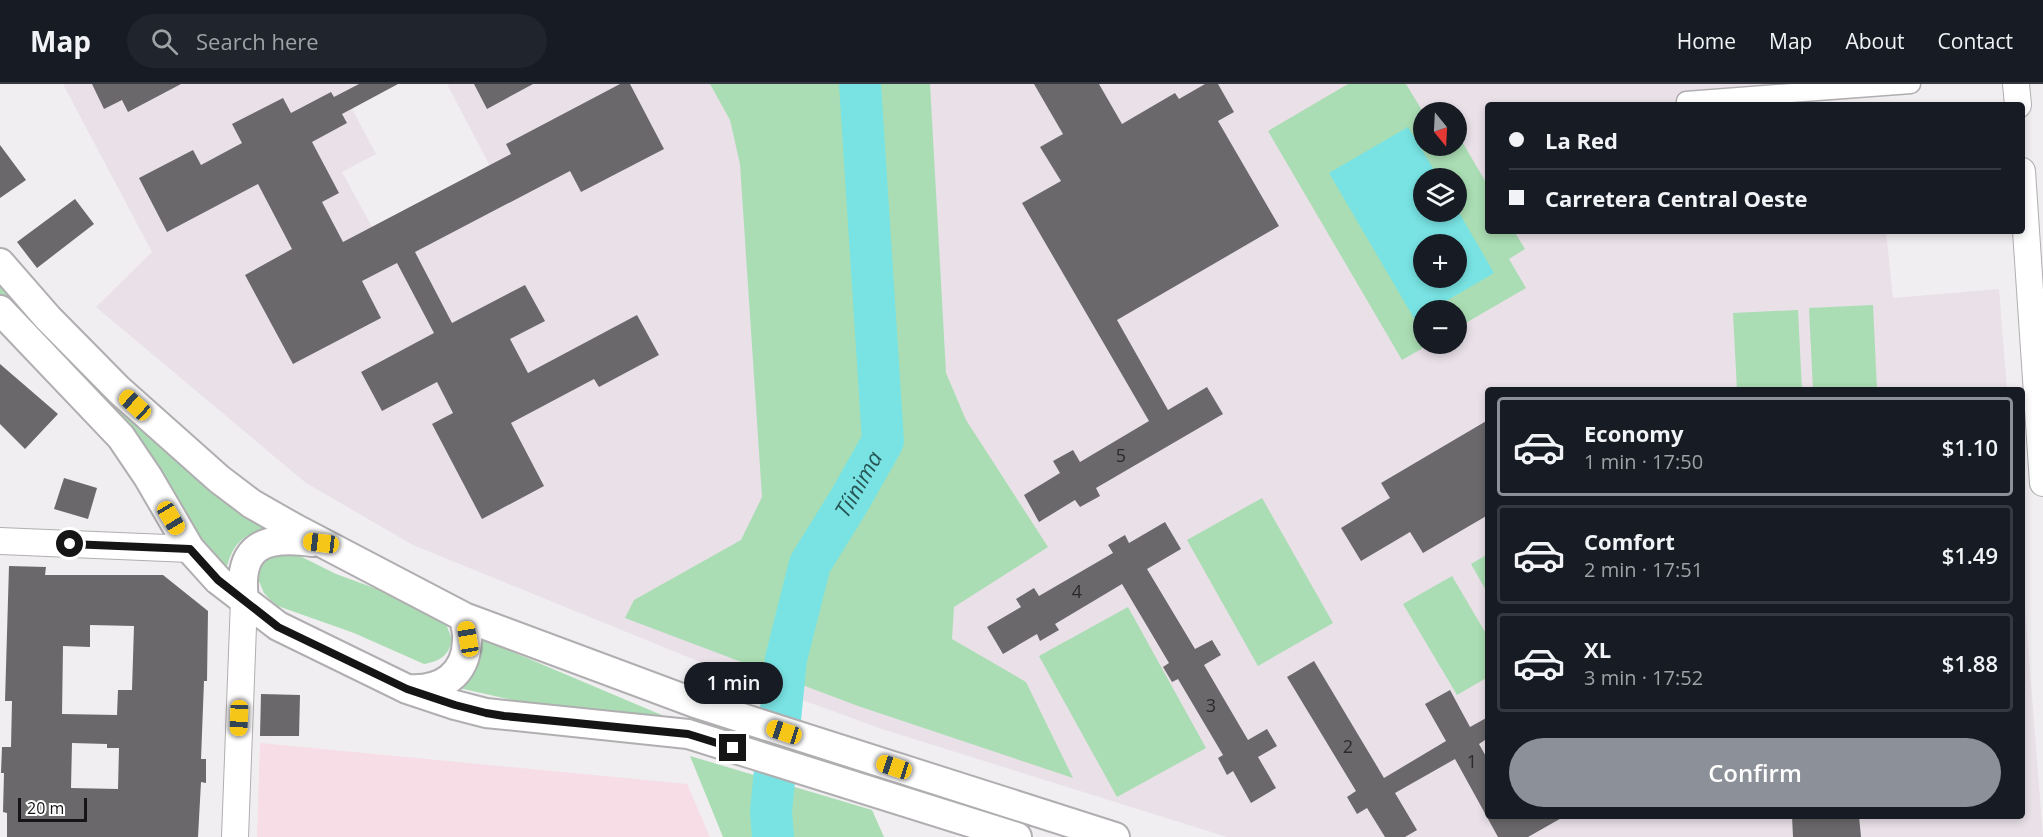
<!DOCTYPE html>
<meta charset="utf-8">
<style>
:root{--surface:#171b24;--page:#20242c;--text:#f1f3f6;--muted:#9ea1a6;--line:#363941;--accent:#8c9099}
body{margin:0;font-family:"Open Sans",sans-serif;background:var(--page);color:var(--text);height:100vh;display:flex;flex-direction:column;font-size:22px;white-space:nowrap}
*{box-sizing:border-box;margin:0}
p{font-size:20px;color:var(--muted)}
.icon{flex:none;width:33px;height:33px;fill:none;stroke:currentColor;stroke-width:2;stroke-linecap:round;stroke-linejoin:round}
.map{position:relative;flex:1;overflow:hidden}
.drawer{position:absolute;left:1485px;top:303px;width:540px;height:432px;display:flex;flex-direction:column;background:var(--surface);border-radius:6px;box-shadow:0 3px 9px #0003}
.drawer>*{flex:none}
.hud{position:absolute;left:1485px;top:18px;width:540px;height:132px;border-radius:6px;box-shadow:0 3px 9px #0003;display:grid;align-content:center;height:132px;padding:0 24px;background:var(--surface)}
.needle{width:39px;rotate:162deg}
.buttons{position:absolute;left:1413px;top:18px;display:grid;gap:12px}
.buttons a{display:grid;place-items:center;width:54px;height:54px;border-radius:50%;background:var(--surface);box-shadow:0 3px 9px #0003;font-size:30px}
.scale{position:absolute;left:18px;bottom:15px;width:69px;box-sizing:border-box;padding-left:6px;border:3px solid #161516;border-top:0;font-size:16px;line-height:21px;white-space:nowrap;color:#161516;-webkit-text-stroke:4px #fff;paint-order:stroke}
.end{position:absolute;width:27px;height:27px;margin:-14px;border:8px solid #161516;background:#fff;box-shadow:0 0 0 3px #fff}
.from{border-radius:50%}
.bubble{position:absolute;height:42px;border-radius:21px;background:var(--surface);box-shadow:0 3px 9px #0003;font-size:20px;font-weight:600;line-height:42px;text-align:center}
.car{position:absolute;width:18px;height:36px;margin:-18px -9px;border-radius:8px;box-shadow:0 0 4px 2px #0007;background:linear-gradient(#f5c518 24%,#345 0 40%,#f5c518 0 76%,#345 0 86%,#f5c518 0)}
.hud b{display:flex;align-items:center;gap:21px;height:57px;font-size:22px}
.hud b+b{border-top:2px solid var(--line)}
.hud i{width:15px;height:15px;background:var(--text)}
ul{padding:10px 0 0;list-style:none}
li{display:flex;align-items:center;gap:18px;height:99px;margin:0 12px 9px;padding:0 12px;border:3px solid var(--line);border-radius:6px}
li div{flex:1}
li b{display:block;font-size:22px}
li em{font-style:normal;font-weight:600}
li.current{border-color:var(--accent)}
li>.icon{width:54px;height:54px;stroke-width:1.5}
.action{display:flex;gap:12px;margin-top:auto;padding:12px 24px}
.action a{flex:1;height:69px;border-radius:36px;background:var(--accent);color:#fff;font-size:24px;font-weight:600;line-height:69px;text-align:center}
header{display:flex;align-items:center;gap:36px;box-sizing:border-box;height:84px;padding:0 30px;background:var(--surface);border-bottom:2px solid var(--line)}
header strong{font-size:28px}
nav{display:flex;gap:33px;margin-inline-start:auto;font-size:21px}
.search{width:420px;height:54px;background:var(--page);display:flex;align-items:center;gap:15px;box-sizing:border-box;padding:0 21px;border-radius:33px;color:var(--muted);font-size:22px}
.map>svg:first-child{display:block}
</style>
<header>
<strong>Map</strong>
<div class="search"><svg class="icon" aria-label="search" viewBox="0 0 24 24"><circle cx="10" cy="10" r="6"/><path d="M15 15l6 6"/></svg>Search here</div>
<nav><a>Home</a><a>Map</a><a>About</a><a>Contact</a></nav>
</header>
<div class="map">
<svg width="2043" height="753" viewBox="0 0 2043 753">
<rect width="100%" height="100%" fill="#f0eef0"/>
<path fill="#e9e0e8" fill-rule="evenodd" d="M 63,0 L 398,0 L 352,25 L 376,70 L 342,88 L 372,143 L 490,82 L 447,0 L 1779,0 L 1781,21 L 1488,21 L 1488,147 L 1886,147 L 1893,214 L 1999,205 L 2007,306 L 1488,306 L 1488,732 L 2022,732 L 2022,484 L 2043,753 L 1227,753 L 882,645 L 720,586 L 413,461 L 306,399 L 96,223 L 152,168 ZM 1424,28 L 1456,28 L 1456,62 L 1424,62 ZM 1424,94 L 1456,94 L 1456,128 L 1424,128 ZM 1424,160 L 1456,160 L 1456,194 L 1424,194 ZM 1424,226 L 1456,226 L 1456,260 L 1424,260 Z"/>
<path fill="#f7dde6" d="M 260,659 L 687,700 L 710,753 L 257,753 Z"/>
<path fill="#aaddb3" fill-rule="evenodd" d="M 710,0 L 930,0 L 946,289 L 966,336 L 1048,463 L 954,523 L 952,555 L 1026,598 L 1073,694 L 858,622 L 625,534 L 634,516 L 741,456 L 762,413 L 740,80 L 730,36 Z
M 1348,0 L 1406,0 L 1423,28 L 1439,19 L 1445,28 L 1424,28 L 1424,62 L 1456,62 L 1457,49 L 1488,102 L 1488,147 L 1514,147 L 1525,165 L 1509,175 L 1526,204 L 1457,244 L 1456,226 L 1424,226 L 1424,260 L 1430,260 L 1402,276 L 1268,47 ZM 1424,94 L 1456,94 L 1456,128 L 1424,128 ZM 1424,160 L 1456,160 L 1456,194 L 1424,194 Z
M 0,193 L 268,444 C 242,451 232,460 226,487 L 203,462 L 181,425 L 159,383 L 124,339 L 17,232 L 0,212 Z
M 1873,221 L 1877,306 L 1813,306 L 1809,224 Z
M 1798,226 L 1802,306 L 1737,306 L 1733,229 Z
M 1262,414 L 1333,539 L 1258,582 L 1187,456 Z
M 288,469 L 298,471 L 336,490 L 377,505 L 435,532 L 446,540 L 452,555 C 449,572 440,577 424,580 L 354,549 L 275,521 L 264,509 L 258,495 L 259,484 L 268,473 Z
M 1488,470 L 1488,510 L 1471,480 Z
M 1452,492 L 1488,553 L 1488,593 L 1457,611 L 1403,520 Z
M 1128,523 L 1206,664 L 1117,713 L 1039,572 Z
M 482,555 L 664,632 L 525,619 L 459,604 C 473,588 480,576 482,555 Z
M 690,672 L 872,726 L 884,753 L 723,753 Z"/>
<path fill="#79e3e3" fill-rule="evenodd" d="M 1408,43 L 1439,94 L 1424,94 L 1424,128 L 1456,128 L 1457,125 L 1494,189 L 1431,226 L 1424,226 L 1423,231 L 1415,236 L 1329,89 ZM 1424,160 L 1456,160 L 1456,194 L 1424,194 Z"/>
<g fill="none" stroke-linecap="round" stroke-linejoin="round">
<path stroke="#79e3e3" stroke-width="42" id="s1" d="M 773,753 L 771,727 L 786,575 L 810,480 L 849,417 L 883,357 L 860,0"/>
</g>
<path fill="#6a686a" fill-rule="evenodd" d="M 92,0 L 181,0 L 128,28 L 122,16 L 104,25 Z
M 359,0 L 398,0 L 342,30 L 347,39 L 312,58 L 339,109 L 322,118 L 343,158 L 511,70 L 506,60 L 620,0 L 630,0 L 664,65 L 581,108 L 570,87 L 415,168 L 452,239 L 525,201 L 545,237 L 510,255 L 528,289 L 637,231 L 659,271 L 599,303 L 594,295 L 511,339 L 544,402 L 482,435 L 432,340 L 453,329 L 437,298 L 382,327 L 361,288 L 434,249 L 397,179 L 362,197 L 381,234 L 293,280 L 245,191 L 292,165 L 258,100 L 167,148 L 139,94 L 193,66 L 201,81 L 242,59 L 232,40 L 283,14 L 291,29 L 331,8 L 334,13 Z
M 474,0 L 533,0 L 487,25 Z
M 1034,0 L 1099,0 L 1122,40 L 1175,9 L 1179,15 L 1205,0 L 1218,0 L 1234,28 L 1218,37 L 1279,142 L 1117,236 L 1168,326 L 1207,303 L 1223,330 L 1096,404 L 1100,412 L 1080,423 L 1075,416 L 1039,438 L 1024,411 L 1060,389 L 1053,377 L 1073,366 L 1080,378 L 1149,337 L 1022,119 L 1061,97 L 1040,63 L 1063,50 Z
M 0,61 L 26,96 L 0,114 Z
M 75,115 L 94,140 L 37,184 L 17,158 Z
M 0,280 L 58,330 L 25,365 L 0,340 Z
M 1488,336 L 1488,431 L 1423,469 L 1410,448 L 1361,477 L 1341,444 L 1390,414 L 1381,399 Z
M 64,394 L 97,404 L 88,435 L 54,425 Z
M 1165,438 L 1181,465 L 1147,485 L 1195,565 L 1212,556 L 1221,571 L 1204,581 L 1248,656 L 1267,645 L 1277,662 L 1258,673 L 1276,704 L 1251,719 L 1233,687 L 1227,691 L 1218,674 L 1223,671 L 1178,595 L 1172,598 L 1163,583 L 1169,579 L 1122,500 L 1055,540 L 1059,546 L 1040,557 L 1037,550 L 1003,570 L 987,543 L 1021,523 L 1016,515 L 1034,504 L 1039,512 L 1113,469 L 1108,461 L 1125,451 L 1129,459 Z
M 9,482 L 46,483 L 45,491 L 163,491 L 208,527 L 207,597 L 204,597 L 201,675 L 206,675 L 206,699 L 201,698 L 198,753 L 7,753 L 7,729 L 3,728 L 4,689 L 1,689 L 2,663 L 11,663 L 12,617 L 5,617 ZM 90,541 L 134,542 L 132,606 L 118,606 L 117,631 L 62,630 L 63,562 L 90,563 ZM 72,659 L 107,660 L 107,664 L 119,664 L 118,705 L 71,704 Z
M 1314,577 L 1384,694 L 1446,657 L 1425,620 L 1450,606 L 1470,643 L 1488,633 L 1488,654 L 1479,660 L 1488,676 L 1488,732 L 1565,732 L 1528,753 L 1498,753 L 1455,675 L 1395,709 L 1417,746 L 1405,753 L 1385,753 L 1367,724 L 1357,730 L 1347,713 L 1356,707 L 1287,593 Z
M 261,610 L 300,611 L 299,652 L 260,652 Z
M 1792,732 L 1859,732 L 1861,753 L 1793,753 Z"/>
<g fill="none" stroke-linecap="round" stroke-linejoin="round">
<g stroke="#b0aeb0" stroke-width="21">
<path id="street" d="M 1686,17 L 1911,0"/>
</g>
<g stroke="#b0aeb0" stroke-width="28">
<path id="secondary" d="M 2016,0 L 2018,21
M 2022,87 L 2043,399
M 0,457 L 190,465
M 235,753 L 244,516"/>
</g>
<g stroke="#b0aeb0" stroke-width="32">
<path id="primary" d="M 0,179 L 48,234 L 119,306 L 219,395 L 252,420 L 296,445 L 464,533 L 695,619 L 1115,753
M 0,226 L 121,353 L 148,393 L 190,465 L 218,496 L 278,542 L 407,605 L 455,621 L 486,629 L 688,650 L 1017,753
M 244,516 C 237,460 265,452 313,458
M 409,605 C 441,607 466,591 467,557 C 468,549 465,541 464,533"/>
</g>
<use href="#street" stroke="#fff" stroke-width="18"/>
<use href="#secondary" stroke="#fff" stroke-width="26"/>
<use href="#primary" stroke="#fff" stroke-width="28"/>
</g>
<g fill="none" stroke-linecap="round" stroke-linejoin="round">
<path stroke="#161516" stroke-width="8" d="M 70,460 L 190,465 L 218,496 L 278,543 L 407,605 L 455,621 L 486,629 L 504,632 L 688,650 L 733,664"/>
</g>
<g text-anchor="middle" stroke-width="4.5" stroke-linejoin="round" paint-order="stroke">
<g font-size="18" fill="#2b2a2b">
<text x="1121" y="378">5</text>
<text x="1077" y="514">4</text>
<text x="1211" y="628">3</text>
<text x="1348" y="669">2</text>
<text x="1472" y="684">1</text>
</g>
<g font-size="22" font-style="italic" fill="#275656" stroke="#fff">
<text dy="8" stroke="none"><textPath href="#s1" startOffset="370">Tíinima</textPath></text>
</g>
</g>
</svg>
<div class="buttons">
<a><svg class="needle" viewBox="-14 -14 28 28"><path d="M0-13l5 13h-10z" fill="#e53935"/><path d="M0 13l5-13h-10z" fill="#9ea1a6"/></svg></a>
<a><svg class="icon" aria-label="layers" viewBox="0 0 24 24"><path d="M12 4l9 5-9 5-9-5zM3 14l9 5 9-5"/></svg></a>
<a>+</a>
<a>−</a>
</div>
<div class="scale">20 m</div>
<i class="end from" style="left:70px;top:460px"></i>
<i class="end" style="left:733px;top:664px"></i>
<div class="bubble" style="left:684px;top:578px;width:99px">1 min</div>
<i class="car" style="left:135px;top:321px;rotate:312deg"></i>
<i class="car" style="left:171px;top:434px;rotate:149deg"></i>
<i class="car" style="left:321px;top:459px;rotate:277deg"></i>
<i class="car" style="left:468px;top:555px;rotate:350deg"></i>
<i class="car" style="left:239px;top:634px;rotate:182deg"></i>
<i class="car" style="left:784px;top:648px;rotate:288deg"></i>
<i class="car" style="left:894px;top:683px;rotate:288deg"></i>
<div class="hud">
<b><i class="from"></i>La Red</b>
<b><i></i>Carretera Central Oeste</b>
</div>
<section class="drawer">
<ul>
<li class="current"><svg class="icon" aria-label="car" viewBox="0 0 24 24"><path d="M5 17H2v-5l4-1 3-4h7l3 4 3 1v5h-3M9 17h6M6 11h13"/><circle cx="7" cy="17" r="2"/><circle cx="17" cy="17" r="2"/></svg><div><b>Economy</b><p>1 min · 17:50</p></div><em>$1.10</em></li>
<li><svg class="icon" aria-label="car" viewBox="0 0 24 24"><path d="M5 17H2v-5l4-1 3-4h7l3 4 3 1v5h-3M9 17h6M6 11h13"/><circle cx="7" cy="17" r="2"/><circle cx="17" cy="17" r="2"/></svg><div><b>Comfort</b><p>2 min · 17:51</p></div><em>$1.49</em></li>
<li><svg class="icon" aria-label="car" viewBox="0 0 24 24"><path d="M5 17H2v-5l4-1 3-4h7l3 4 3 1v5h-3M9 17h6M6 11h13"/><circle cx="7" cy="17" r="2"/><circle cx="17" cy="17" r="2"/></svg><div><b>XL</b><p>3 min · 17:52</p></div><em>$1.88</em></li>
</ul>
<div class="action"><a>Confirm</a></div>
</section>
</div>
